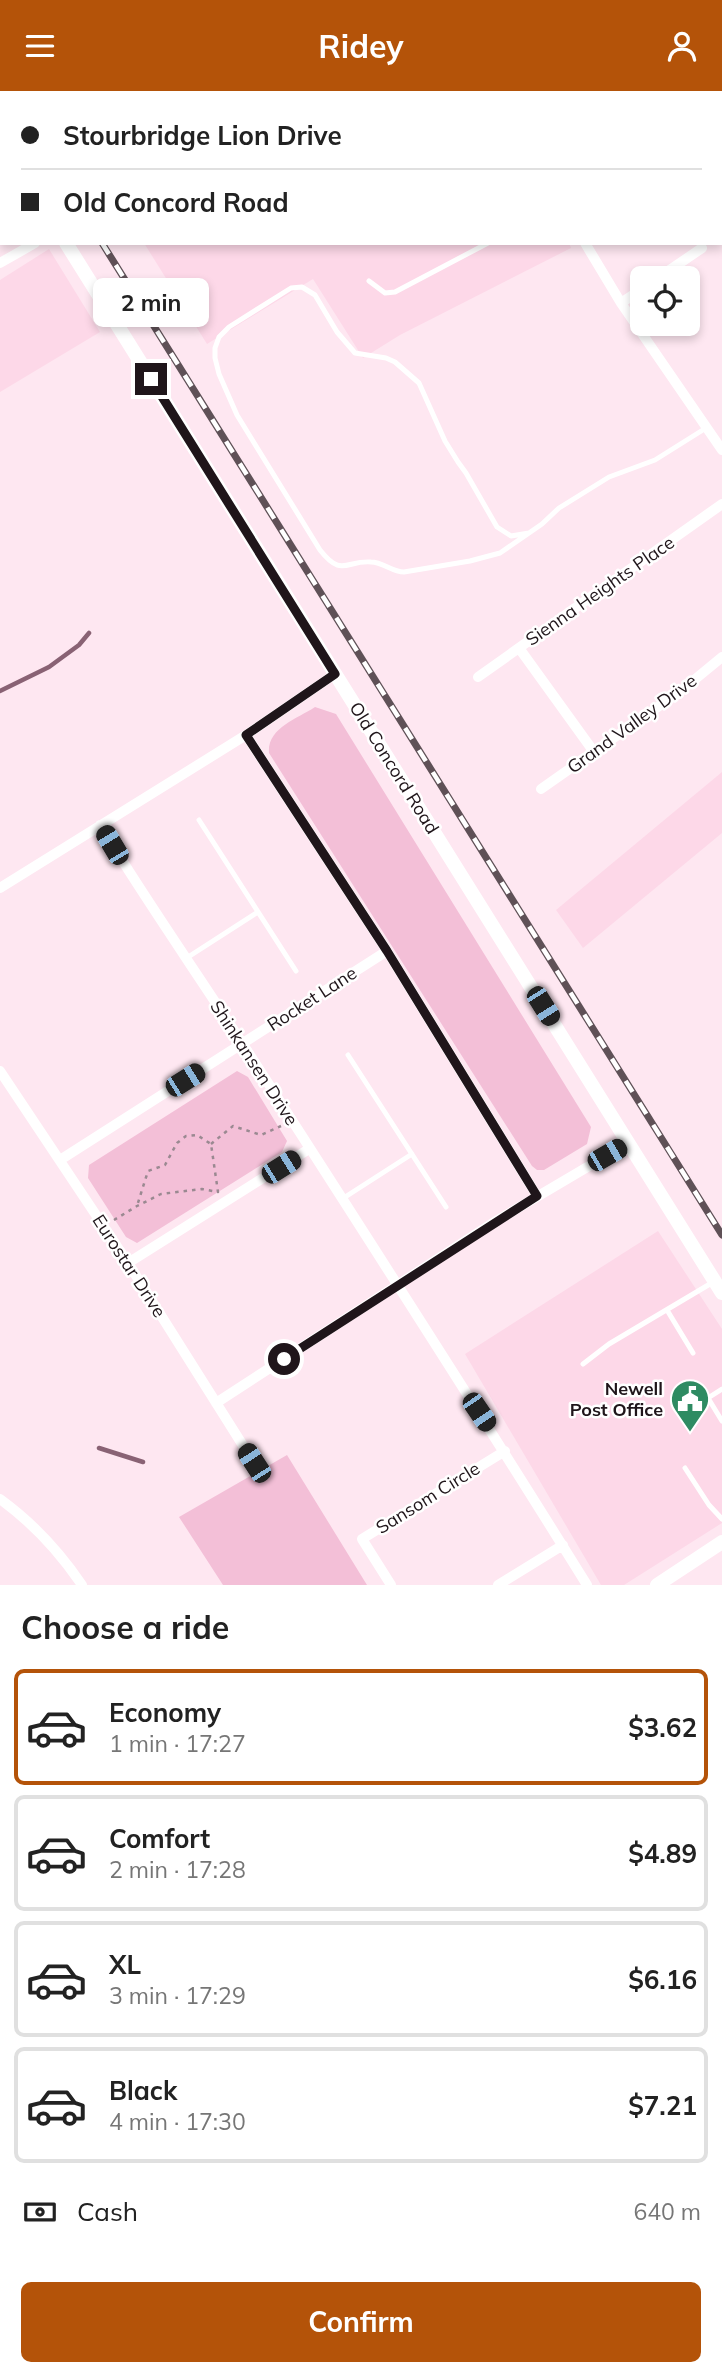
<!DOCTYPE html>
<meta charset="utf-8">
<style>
:root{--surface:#fff;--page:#f2f2f2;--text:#222;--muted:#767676;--line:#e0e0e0;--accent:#b45309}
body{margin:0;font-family:Mulish,sans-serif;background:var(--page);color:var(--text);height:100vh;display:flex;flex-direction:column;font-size:26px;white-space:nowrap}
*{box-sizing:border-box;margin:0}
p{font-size:23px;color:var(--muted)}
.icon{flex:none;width:38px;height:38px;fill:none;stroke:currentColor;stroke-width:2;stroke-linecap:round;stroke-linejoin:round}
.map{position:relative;height:1494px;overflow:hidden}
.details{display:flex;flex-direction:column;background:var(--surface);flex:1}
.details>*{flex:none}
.hud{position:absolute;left:0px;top:0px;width:723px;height:154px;box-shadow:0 4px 10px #0003;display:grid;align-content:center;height:154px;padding:0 21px;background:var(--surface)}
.fabs{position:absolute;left:630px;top:175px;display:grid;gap:14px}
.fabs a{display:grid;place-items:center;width:70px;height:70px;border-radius:10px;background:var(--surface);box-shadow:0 4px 10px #0003;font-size:35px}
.end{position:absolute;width:32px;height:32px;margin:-16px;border:9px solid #1f151a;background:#fff;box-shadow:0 0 0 4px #fff}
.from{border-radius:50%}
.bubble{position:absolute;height:49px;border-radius:10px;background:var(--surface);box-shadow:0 4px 10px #0003;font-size:23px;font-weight:700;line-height:49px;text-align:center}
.car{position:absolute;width:21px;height:42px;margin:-21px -10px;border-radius:9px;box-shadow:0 0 5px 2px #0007;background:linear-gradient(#222 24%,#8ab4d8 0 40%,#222 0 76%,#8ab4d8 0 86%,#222 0)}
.hud b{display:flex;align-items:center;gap:24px;height:66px;font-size:26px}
.hud b+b{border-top:2px solid var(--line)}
.hud i{width:18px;height:18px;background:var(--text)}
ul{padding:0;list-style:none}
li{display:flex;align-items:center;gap:21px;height:116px;margin:0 14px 10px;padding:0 7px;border:4px solid var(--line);border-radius:10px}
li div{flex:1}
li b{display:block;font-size:26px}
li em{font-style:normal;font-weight:700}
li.selected{border-color:var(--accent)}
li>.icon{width:63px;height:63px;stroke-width:1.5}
h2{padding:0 21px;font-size:32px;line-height:84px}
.pay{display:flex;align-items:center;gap:18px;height:77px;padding:0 21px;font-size:26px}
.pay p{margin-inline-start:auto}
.cta{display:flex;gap:14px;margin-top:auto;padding:14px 21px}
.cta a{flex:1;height:80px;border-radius:10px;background:var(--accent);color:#fff;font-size:28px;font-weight:700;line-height:80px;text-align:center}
header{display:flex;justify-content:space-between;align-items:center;height:91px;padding:0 21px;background:var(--accent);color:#fff;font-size:32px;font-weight:700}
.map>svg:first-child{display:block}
</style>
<header><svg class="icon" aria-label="menu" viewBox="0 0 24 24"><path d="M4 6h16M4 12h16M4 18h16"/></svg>Ridey<svg class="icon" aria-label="person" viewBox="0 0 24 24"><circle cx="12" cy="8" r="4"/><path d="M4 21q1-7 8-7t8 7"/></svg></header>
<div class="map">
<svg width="722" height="1494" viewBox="0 0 722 1494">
<rect width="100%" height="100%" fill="#fee7f1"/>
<path fill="#fdd8e8" d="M 49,0 L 492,0 L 493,2 L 50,2 Z
M 144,152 L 569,152 L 571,157 L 400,244 L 363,267 L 313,188 L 207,253 Z
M 49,158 L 100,241 L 0,301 L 0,189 Z
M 722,681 L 722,742 L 583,857 L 556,819 Z
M 658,1140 L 722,1238 L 722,1432 L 624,1494 L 601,1494 L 465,1263 Z"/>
<path fill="#f3bfd7" d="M 315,616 L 336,623 L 591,1036 L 587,1053 L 544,1079 L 537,1079 L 532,1075 L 269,662 C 267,637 297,628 315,616 Z
M 237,980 L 248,986 L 287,1050 L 282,1061 L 137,1152 L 126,1146 L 88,1087 L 89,1074 Z
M 287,1364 L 367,1494 L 223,1494 L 179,1426 Z"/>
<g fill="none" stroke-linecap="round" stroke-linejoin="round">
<path stroke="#896274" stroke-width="4.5" d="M 0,600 L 49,576 L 79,554 L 89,542
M 99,1357 L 143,1371"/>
<path stroke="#9a8991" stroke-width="2.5" stroke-dasharray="3.5 5" stroke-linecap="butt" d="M 211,1053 L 233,1035 L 261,1044 L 281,1035
M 114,1129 L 137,1115 L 161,1103 L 202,1098 L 218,1101 L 211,1053 L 197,1044 L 186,1045 L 177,1052 L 165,1074 L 148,1080 L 137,1115"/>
<path stroke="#fff" stroke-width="5" d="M 369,190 L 385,202 L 395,201 L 488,152
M 529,442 L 500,462 L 470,470 L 404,481 C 392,481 383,471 371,471 C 346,469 342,487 320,459 L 237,324 L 219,283 L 215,267 L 215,257 L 219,246 L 229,236 L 291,197 L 302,196 L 315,204 L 337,241 L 355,262 L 386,267 L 395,271 L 419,292 L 445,350 L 458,371 L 466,382 L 497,436 L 511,445 L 529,442 L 542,433 L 559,417 L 609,386 L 655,369 L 706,337
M 199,729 L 296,880
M 185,868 L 258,821
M 348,964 L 446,1116
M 342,1108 L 412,1063
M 667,1219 L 693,1262
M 583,1273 L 609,1253 L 715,1190
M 722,1298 L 708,1307 L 722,1330
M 685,1377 L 709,1414 L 722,1428"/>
<path stroke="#fff" stroke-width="10" d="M 510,0 L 511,2
M 585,152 L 621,212 L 722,359
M 0,172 L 35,152
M 658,187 L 702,157
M 621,212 L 642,198
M 519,557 L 594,661
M 478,586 L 722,413
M 246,644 L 387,860 L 537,1105
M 541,698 L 682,599 L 722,566
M 100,734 C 147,811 199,885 248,961 C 362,1138 476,1315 587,1494
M 0,797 L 246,644 L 335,583
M 0,980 L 128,1172 L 254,1372
M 60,1069 L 387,860
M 128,1172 L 309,1058
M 216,1312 L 496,1130 L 628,1052
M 0,1408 C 33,1432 59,1460 82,1494
M 391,1494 L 362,1448 L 505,1360
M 498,1494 L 563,1454"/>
<path stroke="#fff" stroke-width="14" d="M 0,47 L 2,50
M 66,152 L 722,1202
M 657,1494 L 722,1451"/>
<g stroke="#5f5157" stroke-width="7">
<path id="rail" d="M 18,0 L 19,2
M 102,152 L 722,1144"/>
</g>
<use href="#rail" stroke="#fff" stroke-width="4.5" stroke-dasharray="13" stroke-linecap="butt"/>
</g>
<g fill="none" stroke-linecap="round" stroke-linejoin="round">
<path stroke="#1f151a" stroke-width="9" d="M 151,288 L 335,583 L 246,644 L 387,860 L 537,1105 L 284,1268"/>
</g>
<defs>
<g id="civic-pin" transform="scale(2.0125)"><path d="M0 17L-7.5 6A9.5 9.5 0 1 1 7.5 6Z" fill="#2e8b62" stroke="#fff"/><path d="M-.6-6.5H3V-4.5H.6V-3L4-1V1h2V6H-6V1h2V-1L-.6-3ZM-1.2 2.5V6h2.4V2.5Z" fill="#fff"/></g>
</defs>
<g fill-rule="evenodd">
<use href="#civic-pin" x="690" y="1308"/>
</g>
<g text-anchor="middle" stroke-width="5" stroke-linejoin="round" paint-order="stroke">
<g font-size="18" fill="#1f151a" stroke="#fff">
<text transform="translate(600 500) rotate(-35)" y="6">Sienna Heights Place</text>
<text transform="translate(632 633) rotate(-36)" y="6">Grand Valley Drive</text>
<text transform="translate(394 677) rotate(58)" y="6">Old Concord Road</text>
<text transform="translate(312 908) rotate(-33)" y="6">Rocket Lane</text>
<text transform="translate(254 972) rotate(57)" y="6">Shinkansen Drive</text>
<text transform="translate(129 1175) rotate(57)" y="6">Eurostar Drive</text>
<text transform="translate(428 1407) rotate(-32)" y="6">Sansom Circle</text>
</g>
<g font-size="18" font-weight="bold" fill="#1f151a" stroke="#fff" text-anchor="end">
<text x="663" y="1304">Newell<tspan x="663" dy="21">Post Office</tspan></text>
</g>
</g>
</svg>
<div class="fabs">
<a><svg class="icon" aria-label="locate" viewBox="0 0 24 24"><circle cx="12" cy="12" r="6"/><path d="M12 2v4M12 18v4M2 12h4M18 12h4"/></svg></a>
</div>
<i class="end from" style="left:284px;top:1268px"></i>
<i class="end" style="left:151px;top:288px"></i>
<div class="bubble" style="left:93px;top:187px;width:116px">2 min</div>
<i class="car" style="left:112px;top:754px;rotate:329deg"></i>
<i class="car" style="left:543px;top:915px;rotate:148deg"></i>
<i class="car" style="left:185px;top:989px;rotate:58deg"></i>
<i class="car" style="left:607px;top:1064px;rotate:60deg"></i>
<i class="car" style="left:281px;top:1076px;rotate:58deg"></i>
<i class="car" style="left:479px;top:1321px;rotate:146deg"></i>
<i class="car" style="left:254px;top:1372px;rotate:327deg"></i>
<div class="hud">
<b><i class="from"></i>Stourbridge Lion Drive</b>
<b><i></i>Old Concord Road</b>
</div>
</div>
<section class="details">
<h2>Choose a ride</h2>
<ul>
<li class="selected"><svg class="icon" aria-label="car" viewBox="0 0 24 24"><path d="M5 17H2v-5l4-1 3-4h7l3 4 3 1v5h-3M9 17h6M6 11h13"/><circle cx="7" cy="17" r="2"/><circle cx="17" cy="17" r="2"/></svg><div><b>Economy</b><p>1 min · 17:27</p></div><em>$3.62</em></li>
<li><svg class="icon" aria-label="car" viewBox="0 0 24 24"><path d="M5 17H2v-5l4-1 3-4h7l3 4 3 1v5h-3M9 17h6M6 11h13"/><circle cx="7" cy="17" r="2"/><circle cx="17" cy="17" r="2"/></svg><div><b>Comfort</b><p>2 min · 17:28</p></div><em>$4.89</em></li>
<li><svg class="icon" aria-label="car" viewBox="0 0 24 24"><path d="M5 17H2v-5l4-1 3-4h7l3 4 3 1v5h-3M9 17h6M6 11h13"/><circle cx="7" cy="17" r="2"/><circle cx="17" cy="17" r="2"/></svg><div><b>XL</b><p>3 min · 17:29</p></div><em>$6.16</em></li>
<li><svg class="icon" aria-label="car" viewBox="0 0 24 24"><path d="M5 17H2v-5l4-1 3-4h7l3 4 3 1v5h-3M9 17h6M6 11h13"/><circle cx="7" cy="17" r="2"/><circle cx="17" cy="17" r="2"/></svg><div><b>Black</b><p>4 min · 17:30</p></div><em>$7.21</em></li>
</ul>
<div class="pay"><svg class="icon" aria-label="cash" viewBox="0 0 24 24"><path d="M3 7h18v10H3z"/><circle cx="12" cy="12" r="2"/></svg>Cash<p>640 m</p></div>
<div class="cta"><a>Confirm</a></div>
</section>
